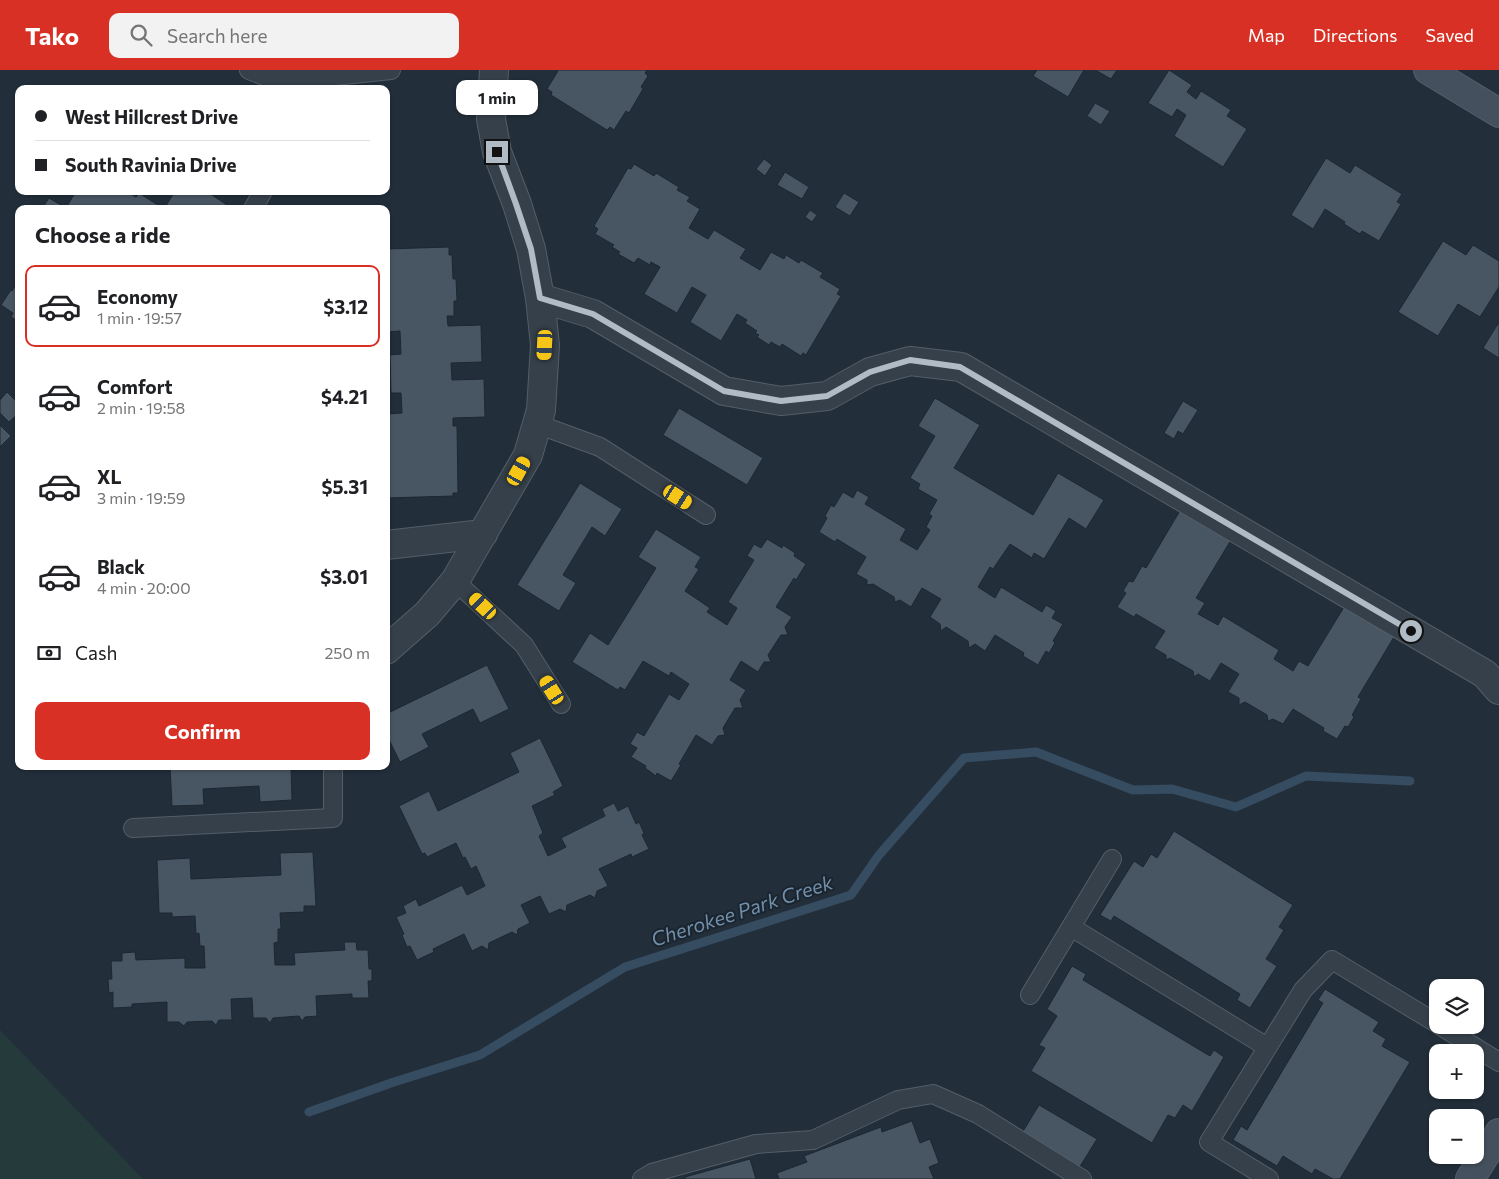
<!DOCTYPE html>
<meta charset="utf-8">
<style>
:root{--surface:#fff;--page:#f2f2f2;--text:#202124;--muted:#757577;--line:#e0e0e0;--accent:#d93025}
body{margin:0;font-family:Commissioner,sans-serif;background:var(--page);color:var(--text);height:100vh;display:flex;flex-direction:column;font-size:19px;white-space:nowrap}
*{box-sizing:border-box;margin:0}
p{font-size:16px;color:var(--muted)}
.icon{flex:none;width:28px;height:28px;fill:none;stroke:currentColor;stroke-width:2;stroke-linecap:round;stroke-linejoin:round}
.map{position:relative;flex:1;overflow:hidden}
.drawer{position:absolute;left:15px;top:135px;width:375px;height:565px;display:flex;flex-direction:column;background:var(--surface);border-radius:10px;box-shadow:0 1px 4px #0004}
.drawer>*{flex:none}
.top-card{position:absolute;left:15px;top:15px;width:375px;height:110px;border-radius:10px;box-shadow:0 1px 4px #0004;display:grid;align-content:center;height:110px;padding:0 20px;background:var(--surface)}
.controls{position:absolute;left:1429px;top:909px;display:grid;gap:10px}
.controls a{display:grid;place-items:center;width:55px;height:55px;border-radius:10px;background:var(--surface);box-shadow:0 1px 4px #0004;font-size:25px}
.end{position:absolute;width:22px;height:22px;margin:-11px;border:6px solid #b1bbc6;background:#111;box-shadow:0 0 0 2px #111}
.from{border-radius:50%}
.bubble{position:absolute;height:35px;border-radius:10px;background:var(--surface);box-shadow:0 1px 4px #0004;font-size:16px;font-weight:700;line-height:35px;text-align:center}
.car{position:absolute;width:15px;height:30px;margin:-15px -8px;border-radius:6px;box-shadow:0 0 4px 1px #0007;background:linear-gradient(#f5c518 24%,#345 0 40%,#f5c518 0 76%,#345 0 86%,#f5c518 0)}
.top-card b{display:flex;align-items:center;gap:18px;height:48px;font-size:19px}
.top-card b+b{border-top:1px solid var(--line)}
.top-card i{width:12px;height:12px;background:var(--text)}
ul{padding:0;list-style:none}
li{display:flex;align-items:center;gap:15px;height:82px;margin:0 10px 8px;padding:0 10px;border:2px solid transparent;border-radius:10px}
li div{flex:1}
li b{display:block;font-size:19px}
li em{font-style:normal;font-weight:700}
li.active{border-color:var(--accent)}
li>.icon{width:45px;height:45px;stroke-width:1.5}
h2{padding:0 20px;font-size:22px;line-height:60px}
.pay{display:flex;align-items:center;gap:12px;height:55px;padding:0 20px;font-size:19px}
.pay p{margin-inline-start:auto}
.cta{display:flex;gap:10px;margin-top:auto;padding:10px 20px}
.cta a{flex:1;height:58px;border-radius:10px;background:var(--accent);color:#fff;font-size:20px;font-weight:700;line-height:58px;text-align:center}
header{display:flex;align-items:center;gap:30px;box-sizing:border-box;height:70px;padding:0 25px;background:var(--accent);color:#fff}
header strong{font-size:24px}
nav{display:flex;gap:28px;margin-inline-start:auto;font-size:18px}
.search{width:350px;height:45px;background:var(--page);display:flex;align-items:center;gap:12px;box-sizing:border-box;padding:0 18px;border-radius:10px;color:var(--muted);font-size:19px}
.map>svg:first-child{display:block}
</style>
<header>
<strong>Tako</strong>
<div class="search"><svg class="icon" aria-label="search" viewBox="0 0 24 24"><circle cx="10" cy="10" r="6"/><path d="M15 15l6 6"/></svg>Search here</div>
<nav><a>Map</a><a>Directions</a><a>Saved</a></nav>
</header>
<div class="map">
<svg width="1499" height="1109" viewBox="0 0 1499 1109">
<rect width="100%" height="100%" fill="#222e3a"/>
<path fill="#243a3b" d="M 0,960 L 143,1109 L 0,1109 Z"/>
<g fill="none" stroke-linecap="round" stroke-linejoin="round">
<path stroke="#364c61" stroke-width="9" d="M 309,1042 L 394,1012 L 480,985 L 625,897 L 851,825 L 879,785 L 964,688 L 1036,682 L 1133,720 L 1172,719 L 1236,737 L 1306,706 L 1410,711"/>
</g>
<path fill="#485663" stroke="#1d2731" d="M 557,0 L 647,0 L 645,3 L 648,6 L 641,17 L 643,19 L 629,43 L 626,41 L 614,60 L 610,57 L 607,60 L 551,25 L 552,22 L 547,19 L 558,1 Z
M 1037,0 L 1084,0 L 1068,27 L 1033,6 Z
M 1095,0 L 1117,0 L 1111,9 Z
M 1169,0 L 1192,15 L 1187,22 L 1196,29 L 1201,21 L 1231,40 L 1227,46 L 1247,59 L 1223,97 L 1174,66 L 1186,45 L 1177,39 L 1172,47 L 1148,33 Z
M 1095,33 L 1110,41 L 1101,55 L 1087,46 Z
M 1326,88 L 1350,103 L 1355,95 L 1402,124 L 1397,132 L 1401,134 L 1379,171 L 1362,161 L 1360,164 L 1344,154 L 1345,152 L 1325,139 L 1313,159 L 1291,145 Z
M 764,89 L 772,95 L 765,106 L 756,99 Z
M 634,94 L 654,106 L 656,103 L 679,117 L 677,120 L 690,127 L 687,131 L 700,139 L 689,158 L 708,169 L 714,160 L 746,179 L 740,188 L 760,200 L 771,182 L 784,189 L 786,185 L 799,193 L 801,190 L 823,203 L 820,207 L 840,219 L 837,224 L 841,226 L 806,285 L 803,283 L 801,286 L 782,274 L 780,277 L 771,272 L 769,275 L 757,267 L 759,265 L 755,263 L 757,261 L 745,253 L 747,250 L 737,244 L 721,271 L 690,252 L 706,225 L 692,217 L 677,243 L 644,224 L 660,197 L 651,192 L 650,195 L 638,188 L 634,193 L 618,184 L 620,182 L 612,177 L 614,175 L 595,164 L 598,159 L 594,156 L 628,98 L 631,99 Z
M 785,102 L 809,117 L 802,129 L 777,115 Z
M 76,121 L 125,121 L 136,127 L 139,123 L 164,139 L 40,139 L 42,136 L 43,137 L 49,128 L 66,138 Z
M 175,121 L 206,121 L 233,139 L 164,139 Z
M 844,123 L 859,132 L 850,146 L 835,137 Z
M 810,140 L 817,145 L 812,152 L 805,147 Z
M 1443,171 L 1466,185 L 1473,175 L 1499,191 L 1499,217 L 1480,247 L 1458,234 L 1438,266 L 1398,242 Z
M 449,177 L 449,185 L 452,185 L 453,209 L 456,209 L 457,231 L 454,231 L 454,246 L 447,246 L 448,256 L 481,255 L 482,292 L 451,293 L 452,310 L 484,309 L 485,347 L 453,348 L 453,356 L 457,356 L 458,423 L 453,423 L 453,426 L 386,428 L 386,344 L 402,343 L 401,323 L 391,323 L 390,285 L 401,284 L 400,261 L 386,262 L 386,179 Z
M 19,211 L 19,252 L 11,247 L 13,243 L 1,235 L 11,220 L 12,221 Z
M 1499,252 L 1499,288 L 1483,278 Z
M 7,322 L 19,334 L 19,343 L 9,352 L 0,343 L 0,330 Z
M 935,328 L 980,355 L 954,398 L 1033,445 L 1058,403 L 1104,430 L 1086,459 L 1069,448 L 1044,489 L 1034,483 L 1032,488 L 1010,474 L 993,499 L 990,497 L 978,517 L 995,528 L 1001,517 L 1042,542 L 1046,535 L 1056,541 L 1052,548 L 1063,554 L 1053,571 L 1055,573 L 1049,583 L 1046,581 L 1038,595 L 1023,586 L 1024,583 L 995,565 L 985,581 L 975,574 L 969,578 L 968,571 L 946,557 L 941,561 L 940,554 L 930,547 L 941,529 L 922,518 L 911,537 L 900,530 L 895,532 L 894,527 L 873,514 L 867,515 L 867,510 L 856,504 L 866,487 L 837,469 L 835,472 L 819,462 L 827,448 L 825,446 L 831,435 L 834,437 L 843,422 L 853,428 L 857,420 L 869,427 L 865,434 L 906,459 L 900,470 L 917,480 L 930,460 L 926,457 L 932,446 L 929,444 L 937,430 L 918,419 L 920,414 L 910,408 L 935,366 L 918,356 Z
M 1183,331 L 1198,340 L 1183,364 L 1178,361 L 1174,369 L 1164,363 Z
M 679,338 L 763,388 L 747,415 L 663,365 Z
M 0,355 L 11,366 L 0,377 Z
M 580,413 L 622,439 L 605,466 L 592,457 L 563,505 L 576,513 L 559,541 L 517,515 Z
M 1181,439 L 1231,470 L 1196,528 L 1205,533 L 1198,544 L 1218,555 L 1223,546 L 1279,580 L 1274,589 L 1293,601 L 1299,591 L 1308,596 L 1344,537 L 1394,567 L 1358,627 L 1361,629 L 1352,645 L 1354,647 L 1348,657 L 1345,656 L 1337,669 L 1323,661 L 1324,658 L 1293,639 L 1283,654 L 1273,649 L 1268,651 L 1267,645 L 1245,632 L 1239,635 L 1239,628 L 1228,622 L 1239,604 L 1221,593 L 1210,611 L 1198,604 L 1194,607 L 1193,601 L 1170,588 L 1166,590 L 1166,585 L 1154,578 L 1165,561 L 1136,544 L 1134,547 L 1117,537 L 1126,523 L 1123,521 L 1129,511 L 1133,512 L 1142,496 L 1146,498 Z
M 656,459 L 701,487 L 695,497 L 699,499 L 685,521 L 710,538 L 707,542 L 727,555 L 737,538 L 728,532 L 754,490 L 747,486 L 754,474 L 761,478 L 767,469 L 782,478 L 783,475 L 795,483 L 794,486 L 806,494 L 796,510 L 794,508 L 776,537 L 792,547 L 785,557 L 788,565 L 781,565 L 768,585 L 771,592 L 764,592 L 758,602 L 741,591 L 730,610 L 746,620 L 740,630 L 743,638 L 735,638 L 723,658 L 725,665 L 718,666 L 712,675 L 696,665 L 679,694 L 681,695 L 671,711 L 657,703 L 656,706 L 645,698 L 646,696 L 631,687 L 637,678 L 630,674 L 637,662 L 644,666 L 669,624 L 679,630 L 689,614 L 671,602 L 669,606 L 643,591 L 625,620 L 620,617 L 618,620 L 572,592 L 590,563 L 608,575 L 656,498 L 638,487 Z
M 487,595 L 509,639 L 480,653 L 473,639 L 422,664 L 429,677 L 400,692 L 386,664 L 386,644 Z
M 540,668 L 563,716 L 553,722 L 555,725 L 532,736 L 543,763 L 539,766 L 548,786 L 566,777 L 561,768 L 605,746 L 602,739 L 614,733 L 618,741 L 628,736 L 636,754 L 639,752 L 644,763 L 642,765 L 649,779 L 632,787 L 631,784 L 599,799 L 608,816 L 597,821 L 595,828 L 590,825 L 567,835 L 566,842 L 560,839 L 549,844 L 540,826 L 521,835 L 530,853 L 518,859 L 517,865 L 512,862 L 489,873 L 488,880 L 482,876 L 472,881 L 464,864 L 433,879 L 434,882 L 417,890 L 410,876 L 407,877 L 402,865 L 404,864 L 396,847 L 406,843 L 403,836 L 416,829 L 419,836 L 462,815 L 467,825 L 485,816 L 476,796 L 471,799 L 465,787 L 463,788 L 456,773 L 427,787 L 425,783 L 422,784 L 399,736 L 429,721 L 438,741 L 519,702 L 510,683 Z
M 170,696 L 291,696 L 292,730 L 260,732 L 259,716 L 203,719 L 204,735 L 172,736 Z
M 1174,761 L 1293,835 L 1279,857 L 1284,860 L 1266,889 L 1277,896 L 1250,938 L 1237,930 L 1240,924 L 1114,846 L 1111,851 L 1100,845 L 1134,791 L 1143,797 L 1151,784 L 1157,788 Z
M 313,782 L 316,836 L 304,836 L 304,842 L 280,843 L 281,859 L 278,859 L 278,872 L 274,873 L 275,895 L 295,895 L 294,883 L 345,880 L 344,872 L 356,872 L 357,880 L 368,880 L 369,899 L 372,899 L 372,911 L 368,911 L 369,928 L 352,928 L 352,924 L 316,926 L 317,946 L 305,947 L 302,951 L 299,946 L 273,948 L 270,953 L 266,948 L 253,948 L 252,928 L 231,929 L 232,950 L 219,950 L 216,955 L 212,951 L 187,952 L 184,956 L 179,952 L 167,952 L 167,932 L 132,934 L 132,937 L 113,938 L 113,922 L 109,923 L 108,909 L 112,909 L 111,891 L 122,891 L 122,883 L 135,882 L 136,890 L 185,888 L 185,898 L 205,898 L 204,876 L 200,876 L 199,863 L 196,864 L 195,846 L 172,847 L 172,843 L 159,843 L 157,790 L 190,788 L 191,809 L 281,805 L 280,783 Z
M 1072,896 L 1086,904 L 1083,910 L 1210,986 L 1214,980 L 1224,987 L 1192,1041 L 1183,1035 L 1175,1048 L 1168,1045 L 1152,1073 L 1031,1001 L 1045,978 L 1039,975 L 1057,946 L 1047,939 Z
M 1325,919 L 1379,952 L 1373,961 L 1386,969 L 1382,976 L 1410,992 L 1340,1109 L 1333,1109 L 1315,1099 L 1312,1104 L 1283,1086 L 1277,1096 L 1233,1070 L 1241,1056 L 1247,1060 L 1323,933 L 1318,930 Z
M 1039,1035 L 1097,1069 L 1079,1098 L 1022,1063 Z
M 912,1051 L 920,1073 L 930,1069 L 939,1093 L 929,1097 L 934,1109 L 779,1109 L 777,1103 L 807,1092 L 804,1086 L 881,1057 L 882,1062 Z
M 750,1089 L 756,1109 L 685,1109 L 685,1107 Z"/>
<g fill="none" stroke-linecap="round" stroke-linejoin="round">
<g stroke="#545e68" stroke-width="20">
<path id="lane" d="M 249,0 L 272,9 L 315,8 L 391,0
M 253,139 L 263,121
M 537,354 L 600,377 L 706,445
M 455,511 L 524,575 L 561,634
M 133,758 L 333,748 L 333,696
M 1071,857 L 1267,977
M 1030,925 L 1112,789
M 1439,955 L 1499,992
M 642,1109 L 652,1103 L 756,1074 L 813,1070 L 898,1030 L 933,1024 L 978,1044 L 1082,1109
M 1269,1109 L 1209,1072 L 1303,920 L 1332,890 L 1438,954"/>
</g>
<g stroke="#545e68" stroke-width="30">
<path id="street" d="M 540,228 L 593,244 L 724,321 L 781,331 L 827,326 L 870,302 L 910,291 L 961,297 L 1485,604 L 1499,620
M 386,475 L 483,464
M 386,580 L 427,544 L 455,511 L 528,385 L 541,340 L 545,275 L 540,228 L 531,179 L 517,134 L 497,82 L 491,49 L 494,0"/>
</g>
<g stroke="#545e68" stroke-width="30">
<path id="secondary" d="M 1428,0 L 1499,43
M 1470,1109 L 1499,1063"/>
</g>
<use href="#lane" stroke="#36404a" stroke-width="18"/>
<use href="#street" stroke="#36404a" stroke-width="28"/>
<use href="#secondary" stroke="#44505d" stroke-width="28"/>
</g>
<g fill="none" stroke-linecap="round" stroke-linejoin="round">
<path stroke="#b1bbc6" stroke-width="6" d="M 497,82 L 516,134 L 531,179 L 540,228 L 593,244 L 724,321 L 781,331 L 827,326 L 870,302 L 910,290 L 960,297 L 1411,561"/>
</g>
<g text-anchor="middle" stroke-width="4" stroke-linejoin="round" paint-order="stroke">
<g font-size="20" font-style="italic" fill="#718faa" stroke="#1b252f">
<text transform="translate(742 841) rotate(-18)" y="7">Cherokee Park Creek</text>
</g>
</g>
</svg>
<div class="controls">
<a><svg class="icon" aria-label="layers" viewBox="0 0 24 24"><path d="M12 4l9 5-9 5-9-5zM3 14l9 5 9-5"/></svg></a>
<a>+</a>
<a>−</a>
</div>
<i class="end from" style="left:1411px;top:561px"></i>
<i class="end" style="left:497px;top:82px"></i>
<div class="bubble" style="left:456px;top:10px;width:82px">1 min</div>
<i class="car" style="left:545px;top:275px;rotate:183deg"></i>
<i class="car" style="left:519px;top:401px;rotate:29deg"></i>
<i class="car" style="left:678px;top:427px;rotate:123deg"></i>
<i class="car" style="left:483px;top:536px;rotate:313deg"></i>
<i class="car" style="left:552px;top:620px;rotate:328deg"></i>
<div class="top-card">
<b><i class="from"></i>West Hillcrest Drive</b>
<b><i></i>South Ravinia Drive</b>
</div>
<section class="drawer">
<h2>Choose a ride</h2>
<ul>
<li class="active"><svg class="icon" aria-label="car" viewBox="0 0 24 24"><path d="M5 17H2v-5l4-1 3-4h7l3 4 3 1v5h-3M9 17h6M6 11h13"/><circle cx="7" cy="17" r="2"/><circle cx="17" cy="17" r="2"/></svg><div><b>Economy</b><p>1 min · 19:57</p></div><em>$3.12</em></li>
<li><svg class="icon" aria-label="car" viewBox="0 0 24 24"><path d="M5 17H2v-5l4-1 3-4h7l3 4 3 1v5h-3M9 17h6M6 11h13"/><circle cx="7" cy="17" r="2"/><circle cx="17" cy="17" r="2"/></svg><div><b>Comfort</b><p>2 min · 19:58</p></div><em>$4.21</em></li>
<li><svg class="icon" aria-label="car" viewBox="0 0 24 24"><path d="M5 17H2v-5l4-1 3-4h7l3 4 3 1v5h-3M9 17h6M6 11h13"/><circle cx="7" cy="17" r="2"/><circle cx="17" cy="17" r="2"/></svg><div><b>XL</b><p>3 min · 19:59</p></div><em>$5.31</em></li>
<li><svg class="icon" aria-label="car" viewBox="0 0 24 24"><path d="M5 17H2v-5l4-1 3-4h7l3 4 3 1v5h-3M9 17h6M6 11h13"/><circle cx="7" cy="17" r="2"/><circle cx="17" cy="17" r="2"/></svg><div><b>Black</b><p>4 min · 20:00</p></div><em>$3.01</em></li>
</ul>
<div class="pay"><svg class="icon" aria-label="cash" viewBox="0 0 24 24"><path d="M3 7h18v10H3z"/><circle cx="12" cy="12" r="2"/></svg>Cash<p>250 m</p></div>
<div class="cta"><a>Confirm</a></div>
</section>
</div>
